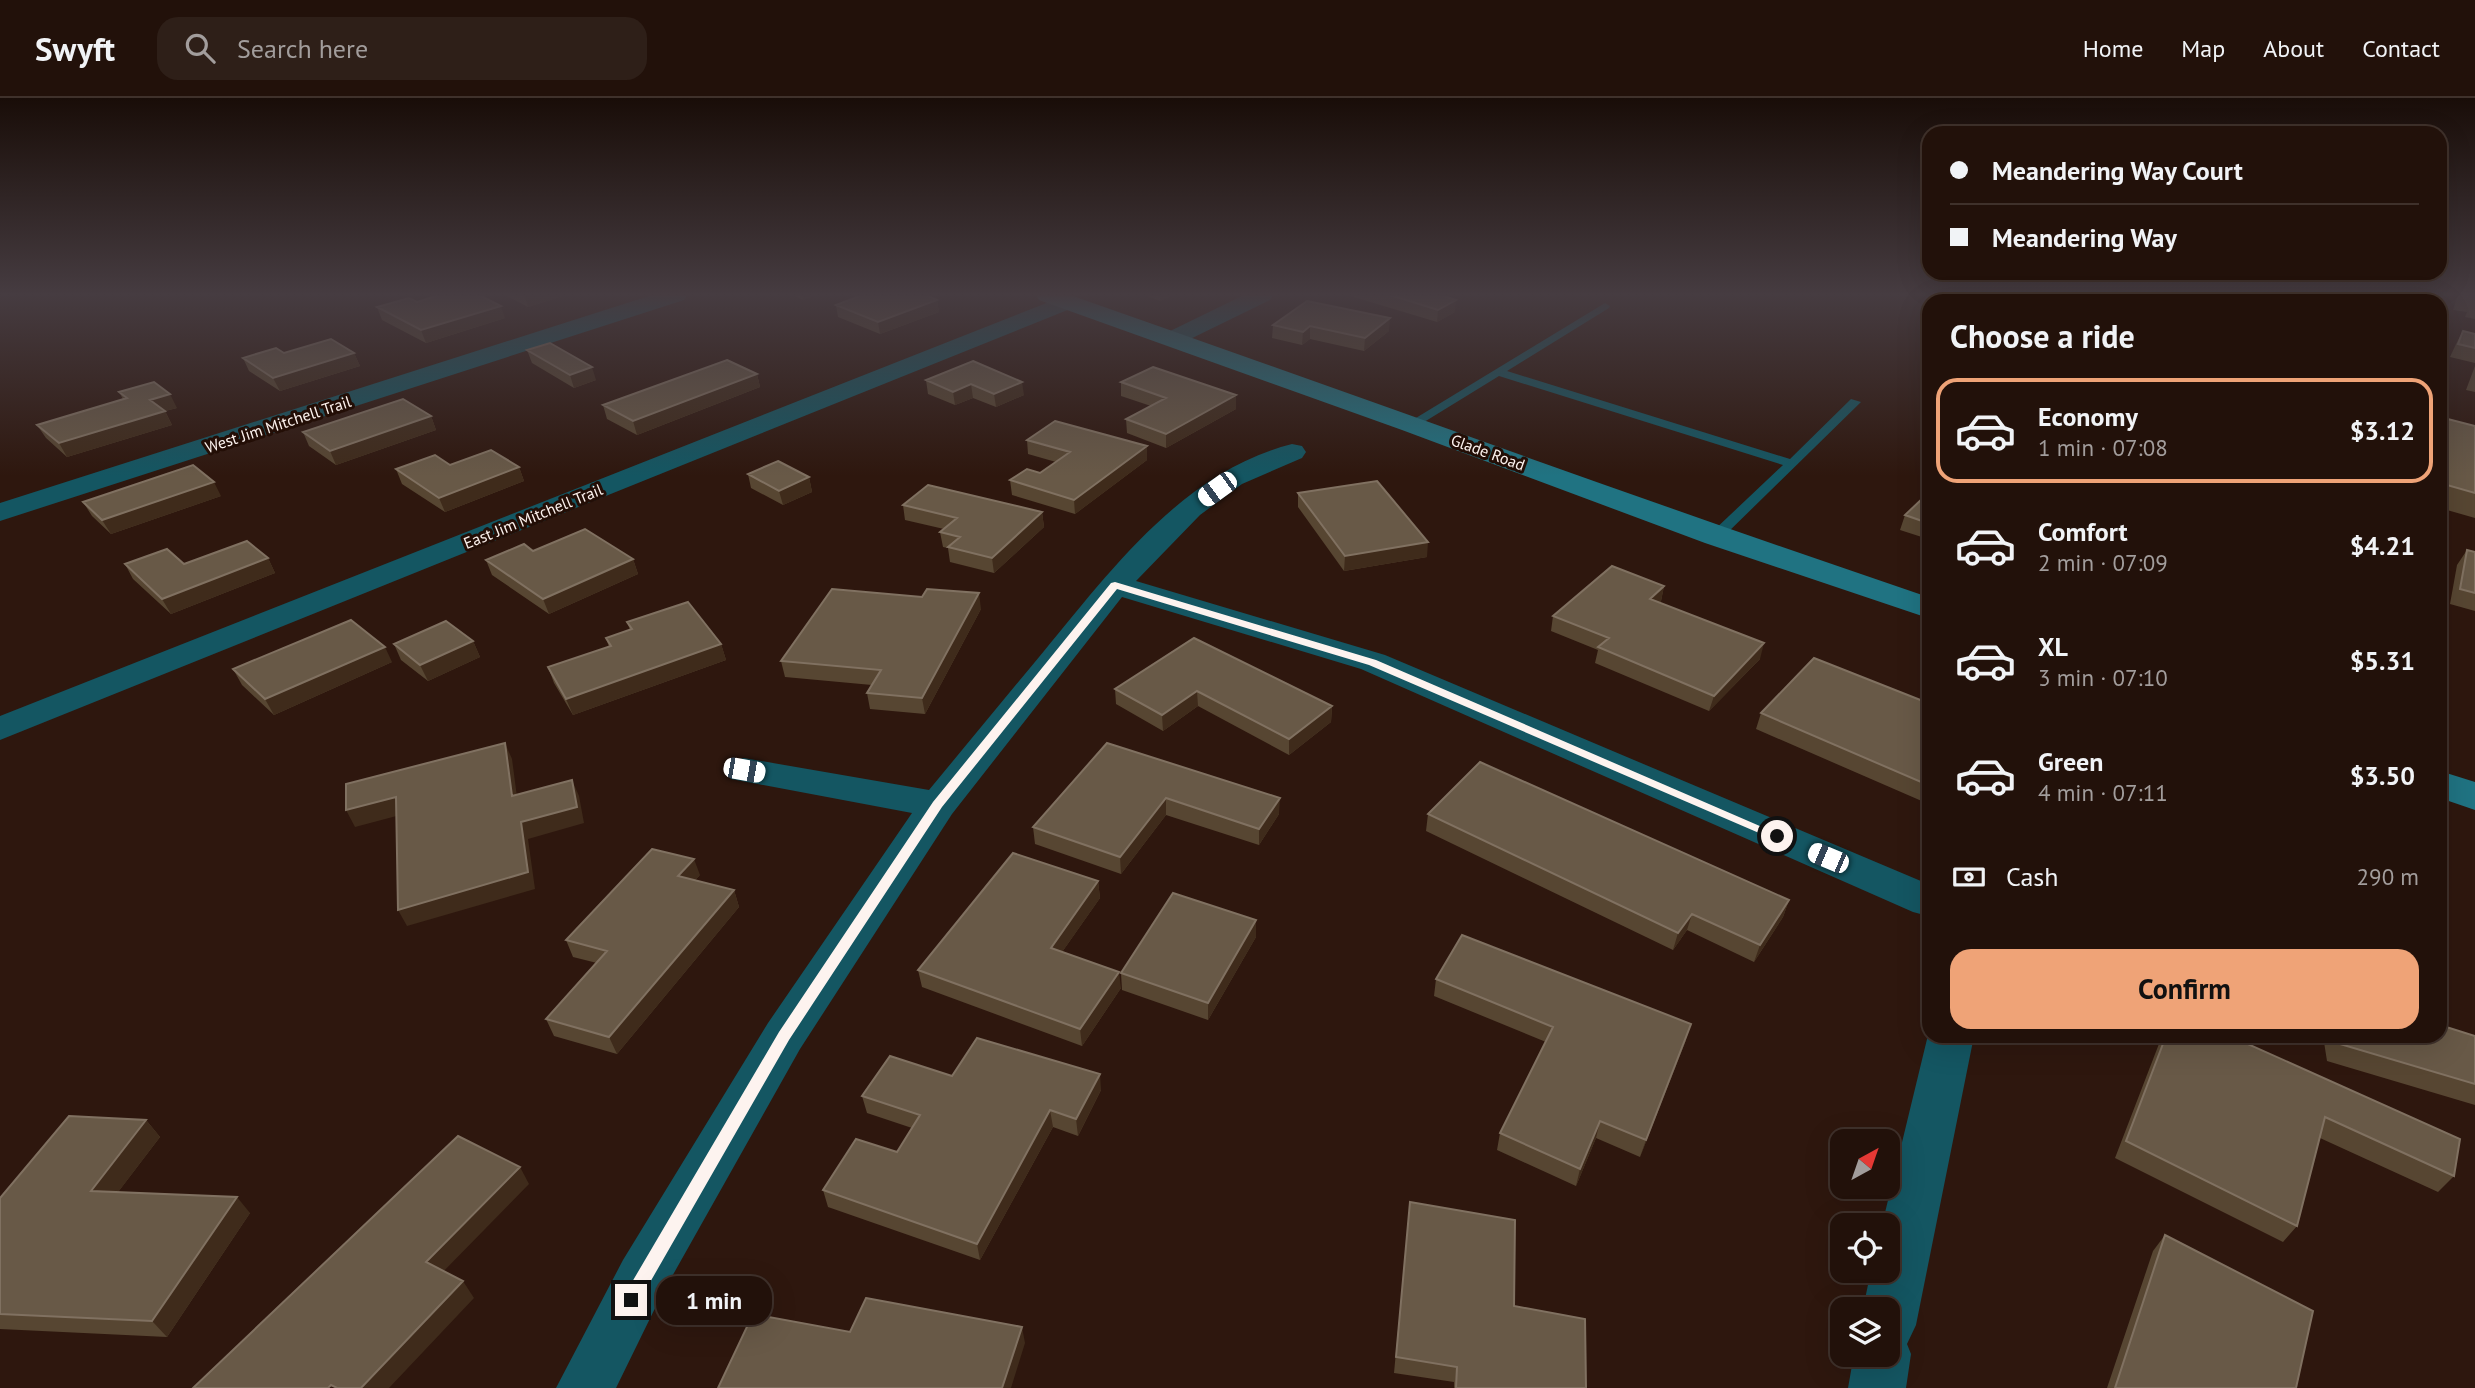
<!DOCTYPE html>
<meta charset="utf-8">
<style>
:root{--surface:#22110a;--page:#2e1f18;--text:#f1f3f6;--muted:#a29d9c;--line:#3f312b;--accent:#efa377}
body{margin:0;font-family:"PT Sans",sans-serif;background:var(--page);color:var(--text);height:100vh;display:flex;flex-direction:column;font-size:26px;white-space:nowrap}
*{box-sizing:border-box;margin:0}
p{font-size:23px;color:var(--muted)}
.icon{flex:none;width:38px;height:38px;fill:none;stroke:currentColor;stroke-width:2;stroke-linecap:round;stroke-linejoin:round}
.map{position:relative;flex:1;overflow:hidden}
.side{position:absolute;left:1922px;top:196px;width:525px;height:749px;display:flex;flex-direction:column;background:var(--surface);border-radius:21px;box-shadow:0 7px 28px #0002,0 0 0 2px var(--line)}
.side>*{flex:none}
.banner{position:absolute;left:1922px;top:28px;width:525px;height:154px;border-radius:21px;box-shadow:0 7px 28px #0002,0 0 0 2px var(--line);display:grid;align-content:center;height:154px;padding:0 28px;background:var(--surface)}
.needle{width:46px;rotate:40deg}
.buttons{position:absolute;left:1830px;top:1031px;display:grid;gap:14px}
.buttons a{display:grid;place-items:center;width:70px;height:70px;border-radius:14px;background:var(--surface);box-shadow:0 7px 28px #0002,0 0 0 2px var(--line);font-size:35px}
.end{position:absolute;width:32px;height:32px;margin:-16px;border:9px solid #fdf3ef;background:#111;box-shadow:0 0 0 4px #111}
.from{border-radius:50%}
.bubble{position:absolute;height:49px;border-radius:21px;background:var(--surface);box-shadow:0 7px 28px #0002,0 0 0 2px var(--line);font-size:23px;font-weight:800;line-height:49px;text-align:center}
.car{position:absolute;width:21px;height:42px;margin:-21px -10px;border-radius:9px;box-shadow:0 0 5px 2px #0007;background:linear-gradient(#fff 24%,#345 0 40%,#fff 0 76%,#345 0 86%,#fff 0)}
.banner b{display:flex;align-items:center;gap:24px;height:66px;font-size:26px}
.banner b+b{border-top:2px solid var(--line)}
.banner i{width:18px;height:18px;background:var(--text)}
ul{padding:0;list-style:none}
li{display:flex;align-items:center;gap:21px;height:105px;margin:0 14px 10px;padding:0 14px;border:4px solid transparent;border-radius:21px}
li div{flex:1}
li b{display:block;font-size:26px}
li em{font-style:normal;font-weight:800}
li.active{border-color:var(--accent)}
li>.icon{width:63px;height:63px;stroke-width:1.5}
h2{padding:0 28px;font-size:32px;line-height:84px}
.pay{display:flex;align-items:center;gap:18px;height:77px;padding:0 28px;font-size:26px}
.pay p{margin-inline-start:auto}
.button{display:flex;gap:14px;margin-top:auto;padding:14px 28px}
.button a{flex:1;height:80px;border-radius:21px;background:var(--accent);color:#111;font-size:28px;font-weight:800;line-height:80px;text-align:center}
header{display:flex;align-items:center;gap:42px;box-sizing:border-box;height:98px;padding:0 35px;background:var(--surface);border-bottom:2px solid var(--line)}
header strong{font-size:33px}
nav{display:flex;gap:38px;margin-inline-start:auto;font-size:24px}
.search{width:490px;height:63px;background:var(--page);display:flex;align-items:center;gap:18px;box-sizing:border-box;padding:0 24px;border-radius:21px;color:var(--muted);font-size:26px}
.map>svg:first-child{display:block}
</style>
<header>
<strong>Swyft</strong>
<div class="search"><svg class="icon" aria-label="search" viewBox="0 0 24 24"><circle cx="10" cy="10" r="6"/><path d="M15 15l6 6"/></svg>Search here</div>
<nav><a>Home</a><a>Map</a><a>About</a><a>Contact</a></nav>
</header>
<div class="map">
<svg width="2475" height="1290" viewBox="0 0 2475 1290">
<rect width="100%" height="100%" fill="#2e170e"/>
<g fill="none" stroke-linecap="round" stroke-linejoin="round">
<path fill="#145662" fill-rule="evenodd" d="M 1605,205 L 1610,208 L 1609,210 L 1507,273 L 1790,361 L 1851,301 L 1861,304 L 1721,441 L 1716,442 L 1709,438 L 1711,435 L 1783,367 L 1499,278 L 1416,329 L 1412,330 L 1406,326 Z"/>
<path fill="#145662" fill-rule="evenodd" d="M 652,197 L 687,197 L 684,202 L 0,423 L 0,405 Z
M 1067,197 L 1075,199 L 1078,204 L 1075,209 L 0,642 L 0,618 Z
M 1244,197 L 1273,197 L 1270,202 L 1180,246 L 1164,246 L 1160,241 L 1164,236 Z
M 1292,346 L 1302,348 L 1306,354 L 1302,360 L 1242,386 L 1200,417 L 1136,483 L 1385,557 L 1928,786 L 1928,818 L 1913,814 L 1361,571 L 1122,499 L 952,716 L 800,951 L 661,1198 L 616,1290 L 556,1290 L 623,1162 L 768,925 L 912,715 L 731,681 L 725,672 L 731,663 L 744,660 L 929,692 C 967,646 1005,600 1044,553 C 1111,472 1184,373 1292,346 Z
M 1928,937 L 1974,938 L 1916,1227 L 1907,1246 L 1911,1256 L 1906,1290 L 1848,1290 L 1854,1256 L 1888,1256 L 1888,1211 L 1863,1211 L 1871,1172 L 1888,1172 L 1888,1127 L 1882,1127 Z"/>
<path fill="#207382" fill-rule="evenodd" d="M 1036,197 L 1070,197 C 1356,297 1641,402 1928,499 L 1928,520 L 1705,445 L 1402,332 L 1039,202 Z
M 2440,673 L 2475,684 L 2475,712 L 2440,700 Z"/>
</g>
<path fill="#574632" d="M 505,197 L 566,197 L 528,209 Z
M 793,197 L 816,197 L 803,202 Z
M 1145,197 L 1173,197 L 1160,203 Z
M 1347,197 L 1441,197 L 1455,214 L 1437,224 Z
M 2458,197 L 2475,197 L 2475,221 L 2465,219 L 2467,214 L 2453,212 Z
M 937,202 L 939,214 L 880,236 L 838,219 L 836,207 Z
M 1307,203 L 1389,233 L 1364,253 L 1310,241 L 1302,247 L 1272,240 L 1273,227 Z
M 417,204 L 505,220 L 426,245 L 382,222 L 377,209 Z
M 2463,233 L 2475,236 L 2475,265 L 2450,259 L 2456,246 Z
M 527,252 L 596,282 L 574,290 L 532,265 Z
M 284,255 L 354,255 L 360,268 L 280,293 L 249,273 L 243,260 Z
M 973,263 L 1024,297 L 996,309 L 973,300 L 955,307 L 928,296 L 926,282 Z
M 2475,268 L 2475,294 L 2466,292 Z
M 757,276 L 760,289 L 637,337 L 607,321 L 603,307 Z
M 1121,284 L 1236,311 L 1166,350 L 1127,335 L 1126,321 L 1151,308 L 1121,298 Z
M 119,294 L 177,310 L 165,313 L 172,327 L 67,359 L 46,340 L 37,327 L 123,301 Z
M 431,318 L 436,332 L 336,367 L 309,348 L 303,334 Z
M 2440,319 L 2475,328 L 2475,420 L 2440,410 Z
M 1027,342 L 1147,348 L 1147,362 L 1075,416 L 1012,397 L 1010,382 L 1040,375 L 1056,364 L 1028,356 Z
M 450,367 L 519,369 L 524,383 L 445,414 L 402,386 L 396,371 Z
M 748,376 L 809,379 L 812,394 L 783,407 L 751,390 Z
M 1298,395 L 1427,459 L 1344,473 L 1298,409 Z
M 221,398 L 111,436 L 92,418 L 83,404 Z
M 1928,403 L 1928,441 L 1900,432 L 1905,417 Z
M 903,407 L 1042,414 L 1044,429 L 994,475 L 950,464 L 948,450 L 943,449 L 940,434 L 944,431 L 905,422 Z
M 2467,452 L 2475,454 L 2475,513 L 2450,506 L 2457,467 Z
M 533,453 L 633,461 L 638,476 L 549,516 L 492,477 L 486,462 Z
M 268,460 L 275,475 L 171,516 L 133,481 L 125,466 L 184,466 Z
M 1664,488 L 1661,503 L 1659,505 L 1760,561 L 1709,613 L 1595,565 L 1598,552 L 1551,533 L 1553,518 Z
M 981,511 L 925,616 L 870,611 L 867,595 L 872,587 L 785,579 L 781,563 Z
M 627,524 L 721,546 L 726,562 L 573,617 L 554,585 L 548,569 L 609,549 L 606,540 L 630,532 Z
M 1194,540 L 1332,608 L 1331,624 L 1289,657 L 1198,608 L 1163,633 L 1116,606 L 1115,591 Z
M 473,543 L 480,559 L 428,583 L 401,562 L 394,546 Z
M 392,564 L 274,617 L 242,587 L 233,571 Z
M 1761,615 L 1928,647 L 1928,698 L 1924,704 L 1756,631 Z
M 1107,645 L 1279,716 L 1259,747 L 1166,717 L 1121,776 L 1035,746 L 1033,729 Z
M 1428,716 L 1789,802 L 1783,819 L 1754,864 L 1687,832 L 1673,852 L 1426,733 Z
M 700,777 L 695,782 L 734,792 L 739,809 L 617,956 L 554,938 L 546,921 L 597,865 L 573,859 L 566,842 Z
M 1098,783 L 1100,800 L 1062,854 L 1121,890 L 1082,948 L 922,889 L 918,872 Z
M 1256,822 L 1256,839 L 1208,922 L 1122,892 L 1121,875 Z
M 1436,881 L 1686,942 L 1640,1059 L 1596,1040 L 1576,1088 L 1497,1052 L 1500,1035 L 1546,944 L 1434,898 Z
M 2162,938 L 2230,938 L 2454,1078 L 2438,1094 L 2320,1040 L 2297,1128 L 2283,1144 L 2115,1060 Z
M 2304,938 L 2475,938 L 2475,1007 L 2327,963 L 2324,944 Z
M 952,978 L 1101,992 L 1078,1038 L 1053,1029 L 980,1162 L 828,1109 L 823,1092 L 897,1054 L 912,1030 L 867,1015 L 862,998 Z
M 146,1022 L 160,1039 L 118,1094 L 250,1115 L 167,1239 L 0,1231 L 0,1100 Z
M 1410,1104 L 1514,1208 L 1586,1290 L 1454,1290 L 1454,1284 L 1394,1275 Z
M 2165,1137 L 2296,1290 L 2107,1290 L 2153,1153 Z"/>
<path fill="#3f2b1b" d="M 524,197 L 566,197 L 528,209 Z
M 803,197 L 816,197 L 803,202 Z
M 1160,197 L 1173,197 L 1160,203 Z
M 937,202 L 939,214 L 880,236 L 878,224 Z
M 1456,202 L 1455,214 L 1437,224 L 1438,212 Z
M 501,208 L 505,220 L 426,245 L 421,232 Z
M 1390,220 L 1389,233 L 1364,253 L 1365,240 Z
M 1310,228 L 1310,241 L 1302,247 L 1303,234 Z
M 354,255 L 360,268 L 280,293 L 273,280 Z
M 592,269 L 596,282 L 574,290 L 570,277 Z
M 757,276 L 760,289 L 637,337 L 633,323 Z
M 1022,284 L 1024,297 L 996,309 L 994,296 Z
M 971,286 L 973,300 L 955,307 L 953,294 Z
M 170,296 L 177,310 L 157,315 L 150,302 Z
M 1236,297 L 1236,311 L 1166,350 L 1166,336 Z
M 165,313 L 172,327 L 67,359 L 59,345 Z
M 431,318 L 436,332 L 336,367 L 330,353 Z
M 1147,348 L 1147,362 L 1075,416 L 1074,402 Z
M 519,369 L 524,383 L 445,414 L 439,400 Z
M 809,379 L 812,394 L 783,407 L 779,393 Z
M 214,384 L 221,398 L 111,436 L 102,422 Z
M 1042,414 L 1044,429 L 994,475 L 992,460 Z
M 1428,444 L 1427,459 L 1344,473 L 1345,458 Z
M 268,460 L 275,475 L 171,516 L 162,501 Z
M 633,461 L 638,476 L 549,516 L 543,501 Z
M 1664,488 L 1661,503 L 1646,516 L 1650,501 Z
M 979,495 L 981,511 L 925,616 L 922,600 Z
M 473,543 L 480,559 L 428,583 L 420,567 Z
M 1764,545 L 1760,561 L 1709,613 L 1714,598 Z
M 721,546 L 726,562 L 573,617 L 566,601 Z
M 385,549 L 392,564 L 274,617 L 265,601 Z
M 1197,593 L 1198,608 L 1163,633 L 1162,617 Z
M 1332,608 L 1331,624 L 1289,657 L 1289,641 Z
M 1928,635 L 1928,643 L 1915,660 L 1922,644 Z
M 505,645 L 512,661 L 519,714 L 512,698 Z
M 572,682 L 579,698 L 584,725 L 528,741 L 535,791 L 407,828 L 398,812 L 521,724 Z
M 396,699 L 404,716 L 355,729 L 346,712 Z
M 1166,700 L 1166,717 L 1121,776 L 1120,759 Z
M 1280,700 L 1279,716 L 1259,747 L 1259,731 Z
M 694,761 L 700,777 L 684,794 L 678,778 Z
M 1098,783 L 1100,800 L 1053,867 L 1051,850 Z
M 734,792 L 739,809 L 617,956 L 609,939 Z
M 1789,802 L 1783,819 L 1754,864 L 1760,847 Z
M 1692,816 L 1687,832 L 1673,852 L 1678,835 Z
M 1256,822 L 1256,839 L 1208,922 L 1208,905 Z
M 1119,874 L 1121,890 L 1082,948 L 1080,931 Z
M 1691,926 L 1686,942 L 1640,1059 L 1646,1042 Z
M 1100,976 L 1101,992 L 1078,1038 L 1076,1021 Z
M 1050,1012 L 1053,1029 L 980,1162 L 977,1146 Z
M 146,1022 L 160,1039 L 106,1110 L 91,1093 Z
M 1600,1023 L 1596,1040 L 1576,1088 L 1580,1071 Z
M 520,1069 L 529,1086 L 437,1180 L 426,1164 Z
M 237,1099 L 250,1115 L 167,1239 L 152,1223 Z
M 463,1183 L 474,1200 L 389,1290 L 361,1290 Z
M 1022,1229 L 1025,1245 L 1011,1290 L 1002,1290 Z"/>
<path fill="#685947" stroke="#807161" stroke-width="2" d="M 439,197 L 479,197 L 501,208 L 421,232 L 377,209 L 409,200 L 417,204 Z
M 862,197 L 926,197 L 937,202 L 878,224 L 836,207 Z
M 1390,197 L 1441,197 L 1456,202 L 1438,212 Z
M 1307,203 L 1390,220 L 1365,240 L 1310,228 L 1303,234 L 1273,227 Z
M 2463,233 L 2475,236 L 2475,250 L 2458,246 Z
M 331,241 L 354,255 L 273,280 L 243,260 L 276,250 L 284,255 Z
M 550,245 L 592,269 L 570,277 L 527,252 Z
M 727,262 L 757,276 L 633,323 L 603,307 Z
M 973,263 L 1022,284 L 994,296 L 971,286 L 953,294 L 926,282 Z
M 1153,269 L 1236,297 L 1166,336 L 1126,321 L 1166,300 L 1121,284 Z
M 154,284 L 170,296 L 150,302 L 165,313 L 59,345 L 37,327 L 127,300 L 119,294 Z
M 403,301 L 431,318 L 330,353 L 303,334 Z
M 2440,319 L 2475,328 L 2475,395 L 2440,385 Z
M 1055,323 L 1147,348 L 1074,402 L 1010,382 L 1027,371 L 1040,375 L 1070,354 L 1027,342 Z
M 491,352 L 519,369 L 439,400 L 396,371 L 435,357 L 450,367 Z
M 778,363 L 809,379 L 779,393 L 748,376 Z
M 193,367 L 214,384 L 102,422 L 83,404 Z
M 1377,383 L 1428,444 L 1345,458 L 1298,395 Z
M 928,387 L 1042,414 L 992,460 L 948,449 L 960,439 L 940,434 L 957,420 L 903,407 Z
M 1922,401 L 1928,403 L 1928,425 L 1905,417 Z
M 585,431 L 633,461 L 543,501 L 486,462 L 524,446 L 533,453 Z
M 247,443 L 268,460 L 162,501 L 125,466 L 167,451 L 184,466 Z
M 2467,452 L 2475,454 L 2475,495 L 2460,491 Z
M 1612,468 L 1664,488 L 1650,501 L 1764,545 L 1714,598 L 1598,549 L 1609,540 L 1553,518 Z
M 832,491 L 922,499 L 927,491 L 979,495 L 922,600 L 867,595 L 881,572 L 781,563 Z
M 688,504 L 721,546 L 566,601 L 548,569 L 611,548 L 606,540 L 632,531 L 627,524 Z
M 351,522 L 385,549 L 265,601 L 233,571 Z
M 446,523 L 473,543 L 420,567 L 394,546 Z
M 1194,540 L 1332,608 L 1289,641 L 1197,593 L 1162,617 L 1115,591 Z
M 1814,560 L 1928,605 L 1928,635 L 1922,644 L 1928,647 L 1928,687 L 1761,615 Z
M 505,645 L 512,698 L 572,682 L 577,709 L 521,724 L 528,774 L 398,812 L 396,699 L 346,712 L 346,686 Z
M 1107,645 L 1280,700 L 1259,731 L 1166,700 L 1120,759 L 1033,729 Z
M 1480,664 L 1789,802 L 1760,847 L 1692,816 L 1678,835 L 1428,716 Z
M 652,751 L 694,761 L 678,778 L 734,792 L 609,939 L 546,921 L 607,853 L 566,842 Z
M 1013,755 L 1098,783 L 1051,850 L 1119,874 L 1080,931 L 918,872 Z
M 1173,795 L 1256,822 L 1208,905 L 1121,875 Z
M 1462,837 L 1691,926 L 1646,1042 L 1600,1023 L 1580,1071 L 1500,1035 L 1553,929 L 1436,881 Z
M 2440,927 L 2475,938 L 2475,986 L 2340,946 L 2339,938 L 2440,938 Z
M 2166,938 L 2230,938 L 2460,1041 L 2454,1078 L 2325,1019 L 2297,1128 L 2126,1043 Z
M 977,940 L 1100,976 L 1076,1021 L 1050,1012 L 977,1146 L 823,1092 L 856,1041 L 897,1054 L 920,1017 L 862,998 L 890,958 L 952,978 Z
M 69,1018 L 146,1022 L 91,1093 L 237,1099 L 152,1223 L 0,1216 L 0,1100 Z
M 458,1038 L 520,1069 L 426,1164 L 463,1183 L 361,1290 L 337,1290 L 331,1287 L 328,1290 L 193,1290 Z
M 1410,1104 L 1515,1122 L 1514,1208 L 1585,1221 L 1586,1290 L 1456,1290 L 1457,1269 L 1396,1259 Z
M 2165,1137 L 2313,1213 L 2296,1290 L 2115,1290 Z
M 866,1200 L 1022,1229 L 1002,1290 L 718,1290 L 753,1216 L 850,1234 Z"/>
<linearGradient id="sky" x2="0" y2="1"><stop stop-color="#190d08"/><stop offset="0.52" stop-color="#463c41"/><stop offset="1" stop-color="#463c41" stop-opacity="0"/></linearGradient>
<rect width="2475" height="378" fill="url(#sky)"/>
<path fill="#fdf3ef" d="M 1115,484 L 1376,562 L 1783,738 L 1781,741 L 1773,741 L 1369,567 L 1117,491 L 942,709 L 789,942 L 637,1207 L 631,1210 L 625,1207 L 622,1202 L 625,1196 L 779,934 L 933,704 L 1111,485 Z"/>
<g text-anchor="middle" stroke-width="6" stroke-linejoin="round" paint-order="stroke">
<g font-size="16" fill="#fdf3ef" stroke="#230e06">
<text transform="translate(278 326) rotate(-18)" y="6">West Jim Mitchell Trail</text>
<text transform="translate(1488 354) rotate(20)" y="6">Glade Road</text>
<text transform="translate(533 418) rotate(-22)" y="6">East Jim Mitchell Trail</text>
</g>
</g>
</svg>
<div class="buttons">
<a><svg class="needle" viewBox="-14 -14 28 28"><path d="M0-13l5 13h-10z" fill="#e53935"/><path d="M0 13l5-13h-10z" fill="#a29d9c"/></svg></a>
<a><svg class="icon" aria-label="locate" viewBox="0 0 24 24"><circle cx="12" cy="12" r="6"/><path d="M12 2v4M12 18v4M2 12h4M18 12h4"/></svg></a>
<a><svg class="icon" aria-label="layers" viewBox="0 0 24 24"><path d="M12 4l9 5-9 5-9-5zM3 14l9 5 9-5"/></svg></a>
</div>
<i class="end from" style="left:1777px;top:738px"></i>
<i class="end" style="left:631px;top:1202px"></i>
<div class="bubble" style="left:656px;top:1178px;width:116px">1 min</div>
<i class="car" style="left:1217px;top:391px;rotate:234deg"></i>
<i class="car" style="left:744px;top:672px;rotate:100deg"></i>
<i class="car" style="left:1828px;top:760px;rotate:293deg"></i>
<div class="banner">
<b><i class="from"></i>Meandering Way Court</b>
<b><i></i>Meandering Way</b>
</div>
<section class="side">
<h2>Choose a ride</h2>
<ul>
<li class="active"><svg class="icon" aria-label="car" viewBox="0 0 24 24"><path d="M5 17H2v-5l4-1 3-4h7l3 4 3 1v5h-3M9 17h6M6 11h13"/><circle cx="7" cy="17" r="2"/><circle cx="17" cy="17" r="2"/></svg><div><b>Economy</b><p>1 min · 07:08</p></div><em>$3.12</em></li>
<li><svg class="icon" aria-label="car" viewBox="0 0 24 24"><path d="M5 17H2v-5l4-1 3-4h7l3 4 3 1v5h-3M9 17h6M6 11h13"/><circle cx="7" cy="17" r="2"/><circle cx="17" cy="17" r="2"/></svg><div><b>Comfort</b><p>2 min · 07:09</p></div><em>$4.21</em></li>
<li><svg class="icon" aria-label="car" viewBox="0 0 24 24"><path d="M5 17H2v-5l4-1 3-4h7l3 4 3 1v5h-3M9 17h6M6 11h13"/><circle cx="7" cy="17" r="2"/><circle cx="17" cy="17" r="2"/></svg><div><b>XL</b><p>3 min · 07:10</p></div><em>$5.31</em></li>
<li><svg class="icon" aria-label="car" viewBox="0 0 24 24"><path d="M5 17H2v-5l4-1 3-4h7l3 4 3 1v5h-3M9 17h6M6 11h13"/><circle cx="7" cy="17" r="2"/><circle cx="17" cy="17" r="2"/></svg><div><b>Green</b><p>4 min · 07:11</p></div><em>$3.50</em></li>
</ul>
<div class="pay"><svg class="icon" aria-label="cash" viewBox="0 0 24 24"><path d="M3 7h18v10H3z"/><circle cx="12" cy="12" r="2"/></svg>Cash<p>290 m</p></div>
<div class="button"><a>Confirm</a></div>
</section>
</div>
